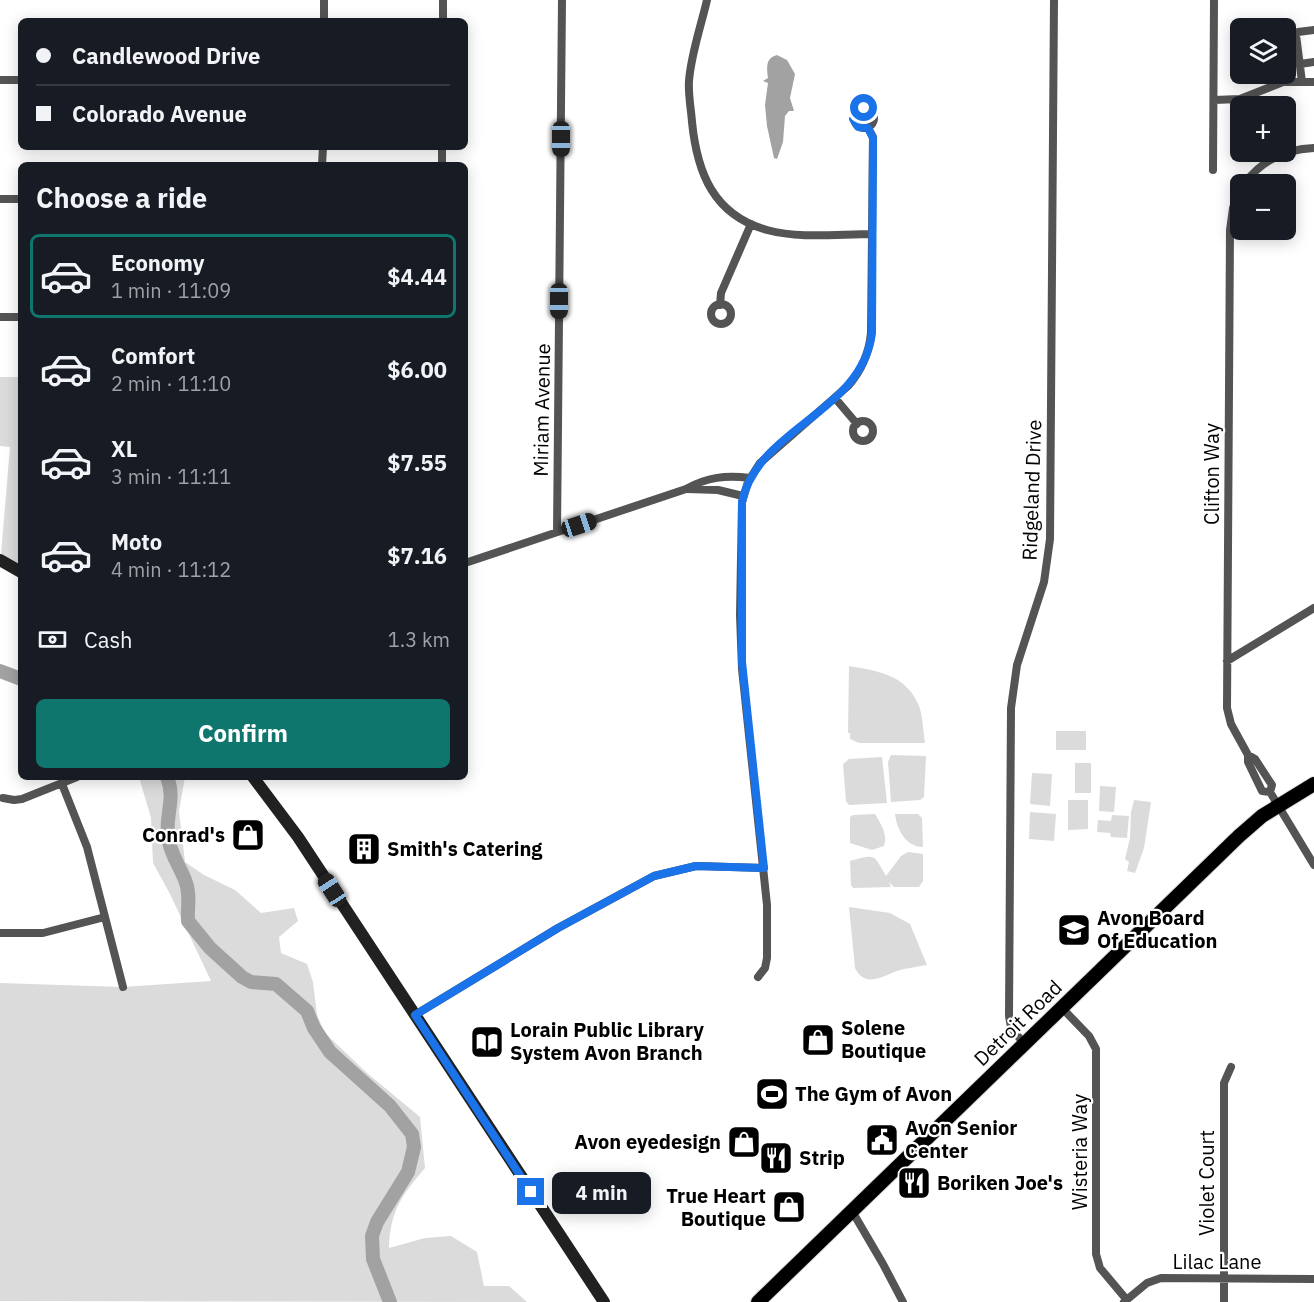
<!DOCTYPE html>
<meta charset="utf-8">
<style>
:root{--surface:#171b24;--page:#20242c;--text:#f1f3f6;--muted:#9ea1a6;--line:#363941;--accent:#0f766e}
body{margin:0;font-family:"IBM Plex Sans",sans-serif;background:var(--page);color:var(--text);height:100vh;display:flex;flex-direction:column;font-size:22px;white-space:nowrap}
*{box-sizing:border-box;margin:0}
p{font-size:20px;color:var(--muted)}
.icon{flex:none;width:33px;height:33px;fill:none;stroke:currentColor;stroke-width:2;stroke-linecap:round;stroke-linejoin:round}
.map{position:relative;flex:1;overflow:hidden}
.side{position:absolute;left:18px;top:162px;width:450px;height:618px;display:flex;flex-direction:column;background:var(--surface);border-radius:9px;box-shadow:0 3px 15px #0003}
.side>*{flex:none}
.guide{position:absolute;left:18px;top:18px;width:450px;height:132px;border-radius:9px;box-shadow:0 3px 15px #0003;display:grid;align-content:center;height:132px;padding:0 18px;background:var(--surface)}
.fabs{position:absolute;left:1230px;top:18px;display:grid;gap:12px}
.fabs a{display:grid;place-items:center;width:66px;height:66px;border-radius:9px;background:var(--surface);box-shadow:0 3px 15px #0003;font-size:30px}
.end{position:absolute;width:27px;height:27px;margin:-14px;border:8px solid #1a73e8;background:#fff;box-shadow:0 0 0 3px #fff}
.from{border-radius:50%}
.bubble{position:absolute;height:42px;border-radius:9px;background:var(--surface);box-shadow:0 3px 15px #0003;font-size:20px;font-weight:700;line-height:42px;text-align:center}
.car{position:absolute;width:18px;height:36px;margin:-18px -9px;border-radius:8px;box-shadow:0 0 4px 2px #0007;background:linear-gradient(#222 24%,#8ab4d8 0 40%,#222 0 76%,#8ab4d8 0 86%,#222 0)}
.guide b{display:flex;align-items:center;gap:21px;height:57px;font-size:22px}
.guide b+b{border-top:2px solid var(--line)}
.guide i{width:15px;height:15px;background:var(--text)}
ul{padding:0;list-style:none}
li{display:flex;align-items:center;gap:18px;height:84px;margin:0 12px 9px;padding:0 6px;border:3px solid transparent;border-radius:9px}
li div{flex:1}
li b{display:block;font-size:22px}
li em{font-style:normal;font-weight:700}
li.current{border-color:var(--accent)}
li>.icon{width:54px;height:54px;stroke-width:1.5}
h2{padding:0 18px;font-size:27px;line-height:72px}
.pay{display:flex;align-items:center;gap:15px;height:66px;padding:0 18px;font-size:22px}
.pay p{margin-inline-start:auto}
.action{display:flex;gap:12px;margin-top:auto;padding:12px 18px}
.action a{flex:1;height:69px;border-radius:9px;background:var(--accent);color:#fff;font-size:24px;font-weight:700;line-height:69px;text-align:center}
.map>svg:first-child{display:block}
</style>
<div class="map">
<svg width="1314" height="1302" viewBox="0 0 1314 1302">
<rect width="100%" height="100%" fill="#fff"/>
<path fill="#dbdbdb" d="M 0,377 L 21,377 L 21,567 L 1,554 L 10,447 L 0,446 Z
M 849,666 C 877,671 906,674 919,706 C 923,716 923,731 925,743 L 859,743 L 850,739 L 850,733 L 848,733 Z
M 1056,731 L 1086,731 L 1086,750 L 1056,750 Z
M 891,755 L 926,756 L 924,797 L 920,800 L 891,802 L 888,762 Z
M 882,757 L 887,803 L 849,805 L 846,801 L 843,764 L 849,759 Z
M 1075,763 L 1091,763 L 1091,793 L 1075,793 Z
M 1032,773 L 1052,774 L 1050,806 L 1030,804 Z
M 139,777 L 185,777 L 179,811 L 185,862 L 204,875 L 235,890 L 261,913 L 294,908 L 298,921 L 279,937 L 281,953 L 307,964 L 313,982 L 317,1015 L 325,1033 L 367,1073 L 420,1117 L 425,1168 C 402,1195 390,1211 389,1248 L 425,1238 L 451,1236 L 477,1252 L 484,1286 L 509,1286 L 527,1302 L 0,1301 L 0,983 L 123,987 L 211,981 L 170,894 L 153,863 L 151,818 Z
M 1100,786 L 1116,787 L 1114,812 L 1099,811 Z
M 1068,800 L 1088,800 L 1088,829 L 1068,830 Z
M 1134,800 L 1151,802 L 1144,848 L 1135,873 L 1127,871 L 1129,862 L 1125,859 L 1130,838 L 1131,812 Z
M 1030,812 L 1056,814 L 1054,841 L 1029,839 Z
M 875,814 C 881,824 888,835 884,846 L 872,850 L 850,843 L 850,817 L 853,815 Z
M 895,814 L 918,814 L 922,818 L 923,847 C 906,847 897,830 895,814 Z
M 1112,815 L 1129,816 L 1127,838 L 1111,837 L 1110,833 L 1097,832 L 1098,820 L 1111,821 Z
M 908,852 L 923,854 L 923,881 L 919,887 L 894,887 L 889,882 L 891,887 L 853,888 L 851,885 L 850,861 C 877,854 873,854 886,876 L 901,856 Z
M 849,907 L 890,913 L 910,924 L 927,965 C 917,967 906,968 897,971 C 881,977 865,988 855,968 Z"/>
<path fill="#a2a2a2" d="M 777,55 L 787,60 L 795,74 L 790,98 L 794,111 L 789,111 L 785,116 L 783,142 L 777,159 L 774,158 L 767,126 L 765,105 L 768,83 L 763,81 L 768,78 C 767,68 765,58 777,55 Z"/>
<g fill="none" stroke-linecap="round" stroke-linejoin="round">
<path stroke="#a2a2a2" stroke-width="14" d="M 0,671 L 21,679
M 167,777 C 176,799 165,814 168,837 C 170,853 179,865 185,880 C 191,893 187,908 188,921 L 210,948 L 242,977 L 251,982 L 276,984 L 307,1011 L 314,1028 L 330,1052 L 390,1106 L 412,1134 L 414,1147 L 408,1172 L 377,1222 L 372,1236 L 373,1259 L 390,1302"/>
<g stroke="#dbdbdb" stroke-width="16">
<path id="primary" d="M 758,1302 L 1239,836 L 1262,816 L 1314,784"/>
</g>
<path stroke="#545454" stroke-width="8" d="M 707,0 C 701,26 691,54 689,81 C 688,94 691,108 692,122 C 697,172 713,215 767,230 C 800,239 838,234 872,234
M 324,21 L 324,0
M 443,21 L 443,0
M 1300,64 L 1314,62
M 0,80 L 21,80
M 1302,82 L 1296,35 L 1298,32 L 1314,30
M 1214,100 L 1240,99 L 1283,82 L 1314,82
M854 118a10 10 0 1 1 20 0a10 10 0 1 1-20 0Z
M 322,165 L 323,147
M 442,165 L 442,147
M 1213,170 L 1214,0
M 1244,184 C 1261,161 1285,149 1314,148
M 1240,190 L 1233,208 L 1230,230 L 1227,708 L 1231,724 L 1248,755 L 1248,762 L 1262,791 L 1270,792 L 1272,785 L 1255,759 L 1248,755
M 0,199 L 21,199
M711 314a10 10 0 1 1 20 0a10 10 0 1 1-20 0Z
M 720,305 L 721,293 L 751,224
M 0,317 L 21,317
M 835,398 L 857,424
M853 431a10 10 0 1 1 20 0a10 10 0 1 1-20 0Z
M 687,489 L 718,490 L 743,496
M 557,532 L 562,0
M 465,563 L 686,489 C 707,477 726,475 750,478
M 1227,661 L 1314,608
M 62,784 L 87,847 L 123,987
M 1270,792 L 1314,865
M 3,798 L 14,800 L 22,799 L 77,777
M 0,933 L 43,933 L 105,917
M 758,977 L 765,968 L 767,958 L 767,905 L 742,669 L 740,615 L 742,502 L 748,482 L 760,463 L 848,386 C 862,370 869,354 871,333 L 873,137 L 868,128
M 1062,1008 L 1089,1036 L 1096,1049 L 1096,1254 L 1100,1268 L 1127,1300
M 415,1015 L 558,928 L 654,876 L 696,866 L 764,868
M 1024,1044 L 1011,1027 L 1009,1016 L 1011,708 L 1017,665 L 1044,582 L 1050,539 L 1054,0
M 852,1211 L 883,1264 L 903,1302
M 1124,1302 L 1147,1283 L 1161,1278 L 1314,1279
M 1224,1302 L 1224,1083 L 1231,1067"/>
<path stroke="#212121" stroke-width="12" d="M 0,560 L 21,572
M 253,777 L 298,837 L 604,1302"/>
<use href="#primary" stroke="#000" stroke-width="14"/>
</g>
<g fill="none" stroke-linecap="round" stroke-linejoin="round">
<path stroke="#1a73e8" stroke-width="8" d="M 531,1192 L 415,1015 L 558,928 L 654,876 L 696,866 L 764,868 L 742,662 L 742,502 C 758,427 862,413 872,333 L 873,138 L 868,128 L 858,127 L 853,119 L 857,110 L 864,108"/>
</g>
<defs>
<g id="shop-square" transform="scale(1.725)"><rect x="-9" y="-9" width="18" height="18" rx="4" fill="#000" stroke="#fff"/><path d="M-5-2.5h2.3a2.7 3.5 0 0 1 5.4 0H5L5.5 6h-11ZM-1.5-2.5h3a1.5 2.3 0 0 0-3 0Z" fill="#fff"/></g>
<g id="building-square" transform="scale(1.725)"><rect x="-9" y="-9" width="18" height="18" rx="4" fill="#000" stroke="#fff"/><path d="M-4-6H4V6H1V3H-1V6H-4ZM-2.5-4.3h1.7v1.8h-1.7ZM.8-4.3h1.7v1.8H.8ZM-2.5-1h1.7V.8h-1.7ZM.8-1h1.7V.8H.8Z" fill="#fff"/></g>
<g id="school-square" transform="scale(1.725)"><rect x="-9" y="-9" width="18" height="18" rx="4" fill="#000" stroke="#fff"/><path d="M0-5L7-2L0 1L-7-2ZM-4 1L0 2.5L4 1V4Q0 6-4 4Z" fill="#fff"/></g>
<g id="library-square" transform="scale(1.725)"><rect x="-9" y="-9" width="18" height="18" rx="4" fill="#000" stroke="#fff"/><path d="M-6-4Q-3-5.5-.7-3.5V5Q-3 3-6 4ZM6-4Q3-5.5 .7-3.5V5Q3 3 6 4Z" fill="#fff"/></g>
<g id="stadium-square" transform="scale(1.725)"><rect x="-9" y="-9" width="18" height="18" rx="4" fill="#000" stroke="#fff"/><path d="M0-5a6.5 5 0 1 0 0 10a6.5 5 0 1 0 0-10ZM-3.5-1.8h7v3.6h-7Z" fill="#fff"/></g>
<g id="civic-square" transform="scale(1.725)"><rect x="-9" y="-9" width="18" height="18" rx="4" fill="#000" stroke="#fff"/><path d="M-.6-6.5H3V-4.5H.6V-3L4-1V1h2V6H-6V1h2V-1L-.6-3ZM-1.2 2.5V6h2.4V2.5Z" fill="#fff"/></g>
<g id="restaurant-square" transform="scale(1.725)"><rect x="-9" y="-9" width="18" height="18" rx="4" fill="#000" stroke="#fff"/><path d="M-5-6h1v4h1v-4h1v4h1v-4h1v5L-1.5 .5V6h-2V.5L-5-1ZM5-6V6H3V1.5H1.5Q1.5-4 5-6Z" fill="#fff"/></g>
</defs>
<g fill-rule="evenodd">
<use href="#shop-square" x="248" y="835"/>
<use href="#building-square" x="364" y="849"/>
<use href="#school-square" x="1074" y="930"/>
<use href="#shop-square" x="818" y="1040"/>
<use href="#library-square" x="487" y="1042"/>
<use href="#stadium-square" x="772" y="1094"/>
<use href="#civic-square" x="882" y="1140"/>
<use href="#shop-square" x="744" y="1142"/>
<use href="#restaurant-square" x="776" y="1158"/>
<use href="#restaurant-square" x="914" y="1183"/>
<use href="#shop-square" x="789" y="1207"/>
</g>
<g text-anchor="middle" stroke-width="4.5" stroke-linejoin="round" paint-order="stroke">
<g font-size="20" fill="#000" stroke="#fff">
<text transform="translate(542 410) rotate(-89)" y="7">Miriam Avenue</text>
<text transform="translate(1212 474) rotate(-90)" y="7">Clifton Way</text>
<text transform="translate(1032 490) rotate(-88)" y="7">Ridgeland Drive</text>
<text transform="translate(1018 1023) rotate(-44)" y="7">Detroit Road</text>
<text transform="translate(1080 1152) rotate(-90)" y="7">Wisteria Way</text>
<text transform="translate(1207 1183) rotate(-90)" y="7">Violet Court</text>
<text x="1217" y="1269">Lilac Lane</text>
</g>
<g font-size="20" font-weight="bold" fill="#000" stroke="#fff" text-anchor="start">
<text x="225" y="842" text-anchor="end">Conrad's</text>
<text x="387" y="856">Smith's Catering</text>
<text x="1097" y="925">Avon Board<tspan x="1097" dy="23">Of Education</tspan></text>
<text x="841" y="1035">Solene<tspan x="841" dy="23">Boutique</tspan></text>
<text x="510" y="1037">Lorain Public Library<tspan x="510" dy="23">System Avon Branch</tspan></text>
<text x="795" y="1101">The Gym of Avon</text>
<text x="905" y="1135">Avon Senior<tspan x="905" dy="23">Center</tspan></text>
<text x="721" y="1149" text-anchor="end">Avon eyedesign</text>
<text x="799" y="1165">Strip</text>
<text x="937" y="1190">Boriken Joe's</text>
<text x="766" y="1203" text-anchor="end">True Heart<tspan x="766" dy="23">Boutique</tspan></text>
</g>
</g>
</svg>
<div class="fabs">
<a><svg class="icon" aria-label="layers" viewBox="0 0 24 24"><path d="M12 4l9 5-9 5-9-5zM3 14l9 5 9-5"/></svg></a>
<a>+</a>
<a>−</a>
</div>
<i class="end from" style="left:864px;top:108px"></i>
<i class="end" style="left:531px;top:1192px"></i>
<div class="bubble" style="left:552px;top:1172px;width:99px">4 min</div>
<i class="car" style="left:561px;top:139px;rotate:180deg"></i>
<i class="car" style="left:559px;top:301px;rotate:180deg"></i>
<i class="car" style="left:579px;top:525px;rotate:72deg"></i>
<i class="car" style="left:332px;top:890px;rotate:327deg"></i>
<div class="guide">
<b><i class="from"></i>Candlewood Drive</b>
<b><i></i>Colorado Avenue</b>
</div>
<section class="side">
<h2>Choose a ride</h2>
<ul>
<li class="current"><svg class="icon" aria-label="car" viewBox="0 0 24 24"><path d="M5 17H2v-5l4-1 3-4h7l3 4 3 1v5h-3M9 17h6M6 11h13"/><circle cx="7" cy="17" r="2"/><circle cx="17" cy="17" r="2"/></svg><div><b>Economy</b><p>1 min · 11:09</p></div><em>$4.44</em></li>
<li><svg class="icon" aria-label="car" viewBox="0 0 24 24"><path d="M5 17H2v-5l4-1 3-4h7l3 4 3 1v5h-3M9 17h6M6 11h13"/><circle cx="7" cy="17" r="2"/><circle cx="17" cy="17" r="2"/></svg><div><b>Comfort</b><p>2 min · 11:10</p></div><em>$6.00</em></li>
<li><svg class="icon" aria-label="car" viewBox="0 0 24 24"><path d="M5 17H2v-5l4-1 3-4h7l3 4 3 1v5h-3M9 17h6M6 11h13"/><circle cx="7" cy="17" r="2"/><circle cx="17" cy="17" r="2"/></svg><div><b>XL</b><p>3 min · 11:11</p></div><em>$7.55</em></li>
<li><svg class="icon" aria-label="car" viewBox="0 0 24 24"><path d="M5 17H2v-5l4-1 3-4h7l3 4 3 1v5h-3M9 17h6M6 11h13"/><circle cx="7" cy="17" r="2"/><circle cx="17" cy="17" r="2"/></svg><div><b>Moto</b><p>4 min · 11:12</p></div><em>$7.16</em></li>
</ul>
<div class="pay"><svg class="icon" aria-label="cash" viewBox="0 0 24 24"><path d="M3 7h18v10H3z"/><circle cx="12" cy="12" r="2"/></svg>Cash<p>1.3 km</p></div>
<div class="action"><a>Confirm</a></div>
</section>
</div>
